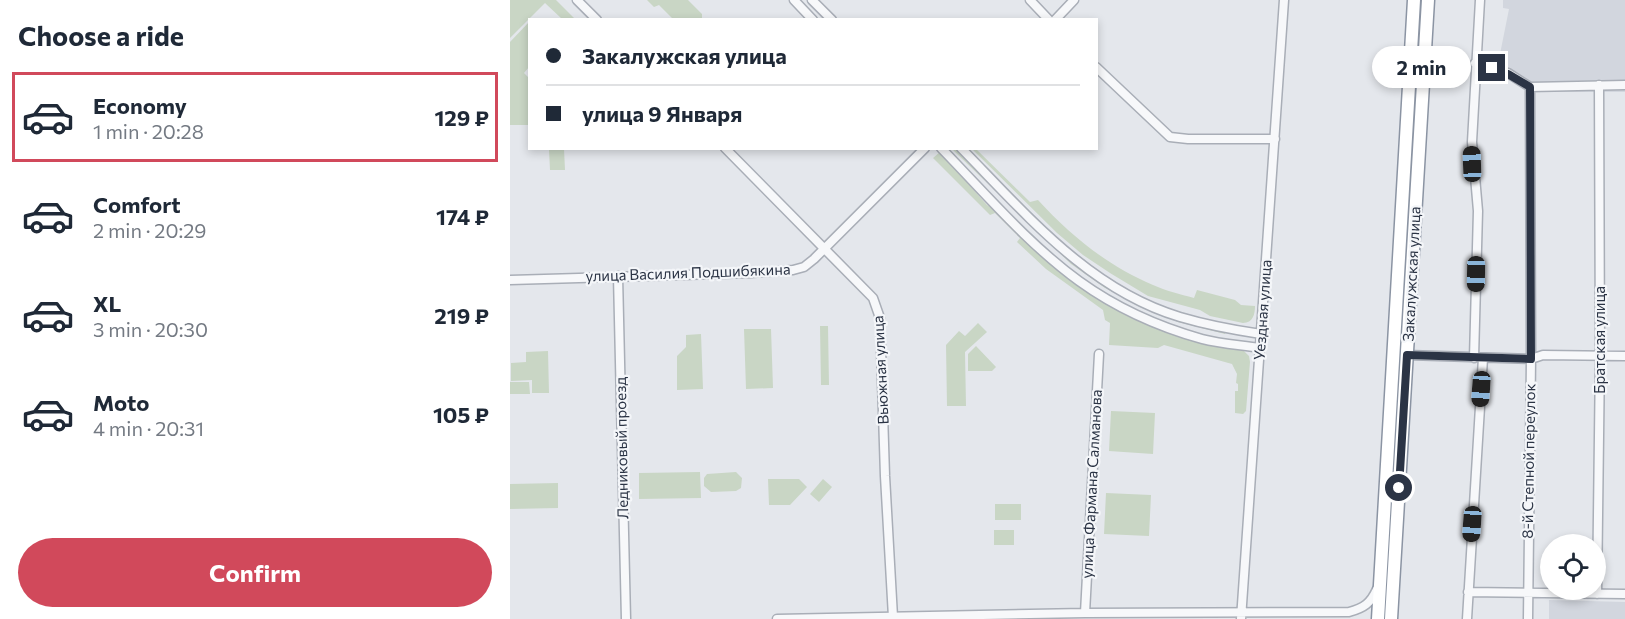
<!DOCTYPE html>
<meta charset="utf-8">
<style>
:root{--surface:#fff;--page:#f6f6f7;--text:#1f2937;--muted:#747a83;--line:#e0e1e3;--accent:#d1495b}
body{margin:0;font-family:Commissioner,sans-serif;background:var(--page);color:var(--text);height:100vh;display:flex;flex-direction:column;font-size:22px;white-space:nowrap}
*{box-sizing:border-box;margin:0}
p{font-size:20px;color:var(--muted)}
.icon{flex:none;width:33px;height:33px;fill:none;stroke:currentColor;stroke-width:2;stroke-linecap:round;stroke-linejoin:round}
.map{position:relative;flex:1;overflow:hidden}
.side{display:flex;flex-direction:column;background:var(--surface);width:510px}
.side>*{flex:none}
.banner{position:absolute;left:18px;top:18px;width:570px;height:132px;border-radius:0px;box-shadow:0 3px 9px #0003;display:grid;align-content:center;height:132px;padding:0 18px;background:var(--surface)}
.controls{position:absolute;left:1030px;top:534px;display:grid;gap:12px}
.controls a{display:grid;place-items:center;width:66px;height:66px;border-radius:50%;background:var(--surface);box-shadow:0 3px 9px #0003;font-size:30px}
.end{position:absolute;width:27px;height:27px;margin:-14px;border:8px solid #2b3445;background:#fff;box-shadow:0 0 0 3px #fff}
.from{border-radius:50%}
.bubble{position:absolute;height:42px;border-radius:21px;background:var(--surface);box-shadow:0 3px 9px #0003;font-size:20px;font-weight:700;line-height:42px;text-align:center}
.car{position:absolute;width:18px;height:36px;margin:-18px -9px;border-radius:8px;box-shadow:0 0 4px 2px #0007;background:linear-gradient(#222 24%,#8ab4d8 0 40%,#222 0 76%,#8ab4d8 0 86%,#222 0)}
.banner b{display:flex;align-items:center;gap:21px;height:57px;font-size:22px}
.banner b+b{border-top:2px solid var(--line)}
.banner i{width:15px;height:15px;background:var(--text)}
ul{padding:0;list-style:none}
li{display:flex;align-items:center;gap:18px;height:90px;margin:0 12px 9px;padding:0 6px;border:3px solid transparent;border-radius:0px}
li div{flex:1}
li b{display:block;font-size:22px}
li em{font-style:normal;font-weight:700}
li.on{border-color:var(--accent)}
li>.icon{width:54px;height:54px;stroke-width:1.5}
h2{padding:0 18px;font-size:27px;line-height:72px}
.action{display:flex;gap:12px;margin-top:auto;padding:12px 18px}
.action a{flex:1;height:69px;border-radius:36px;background:var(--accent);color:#fff;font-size:24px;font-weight:700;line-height:69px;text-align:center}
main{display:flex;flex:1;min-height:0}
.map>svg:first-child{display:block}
</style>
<main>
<section class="side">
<h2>Choose a ride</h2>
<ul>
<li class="on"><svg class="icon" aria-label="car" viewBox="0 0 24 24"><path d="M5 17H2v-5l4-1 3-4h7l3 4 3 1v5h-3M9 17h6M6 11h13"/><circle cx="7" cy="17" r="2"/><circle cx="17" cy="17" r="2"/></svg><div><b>Economy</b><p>1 min · 20:28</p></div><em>129 ₽</em></li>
<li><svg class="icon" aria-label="car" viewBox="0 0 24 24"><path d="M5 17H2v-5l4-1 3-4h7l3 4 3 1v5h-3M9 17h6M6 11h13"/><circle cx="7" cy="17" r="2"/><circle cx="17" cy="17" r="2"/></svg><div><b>Comfort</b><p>2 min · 20:29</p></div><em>174 ₽</em></li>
<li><svg class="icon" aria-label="car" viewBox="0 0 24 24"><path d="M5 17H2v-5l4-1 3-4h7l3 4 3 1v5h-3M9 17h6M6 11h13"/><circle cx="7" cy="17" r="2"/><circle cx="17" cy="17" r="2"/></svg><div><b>XL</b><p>3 min · 20:30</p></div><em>219 ₽</em></li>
<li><svg class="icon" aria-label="car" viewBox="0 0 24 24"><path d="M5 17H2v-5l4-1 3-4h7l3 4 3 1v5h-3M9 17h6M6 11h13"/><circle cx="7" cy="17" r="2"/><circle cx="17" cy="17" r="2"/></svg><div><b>Moto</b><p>4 min · 20:31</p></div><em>105 ₽</em></li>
</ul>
<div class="action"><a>Confirm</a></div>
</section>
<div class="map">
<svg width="1115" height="619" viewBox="0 0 1115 619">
<rect width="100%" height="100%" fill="#e4e7ec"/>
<path fill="#d2d6de" d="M 993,0 L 1115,0 L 1115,92 L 1021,92 L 988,64 L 999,9 L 993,8 Z
M 1039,600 L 1115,602 L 1115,619 L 1039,619 Z"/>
<path fill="#c9d6c5" d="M 0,0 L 46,0 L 65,19 L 52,19 L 35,3 L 0,38 Z
M 137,0 L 178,0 L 192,14 L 192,18 L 163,19 L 149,5 L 144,7 Z
M 19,22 L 19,67 L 14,73 L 19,78 L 19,125 L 0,125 L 0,42 Z
M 39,149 L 54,149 L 55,170 L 40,170 Z
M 442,149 L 446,149 L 563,262 L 597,284 L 716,331 L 715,334 L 668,322 L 628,305 L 595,288 L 561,264 Z
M 462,149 L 466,149 L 520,202 L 528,200 C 561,236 598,266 643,285 C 656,291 670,294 684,298 L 687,290 L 725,300 L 731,305 L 745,306 C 745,314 743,323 733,323 L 700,316 L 690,310 L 638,296 L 600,273 L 573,255 L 547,233 Z
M 430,152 L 477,205 L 489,212 L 522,245 L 631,318 L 733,350 L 739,356 L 740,362 L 736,411 L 733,414 L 725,413 L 725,391 L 728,391 L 728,384 L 726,383 L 727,374 L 722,364 L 654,345 L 648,348 L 599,345 L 600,323 L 595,320 L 593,310 L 536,269 L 507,242 L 510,238 L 485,213 L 480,215 L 423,158 Z
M 468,323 L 477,332 L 455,352 L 456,406 L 437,406 L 436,345 L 449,331 L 455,336 Z
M 310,326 L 318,326 L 319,385 L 311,385 Z
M 234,329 L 261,329 L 263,388 L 236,389 Z
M 191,334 L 193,389 L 167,390 L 167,356 L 176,347 L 176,335 Z
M 466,346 L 486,367 L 482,371 L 458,371 L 458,354 Z
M 38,351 L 39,393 L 22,393 L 22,380 L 1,381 L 1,363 L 16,362 L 16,352 Z
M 0,382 L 19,382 L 20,394 L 0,394 Z
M 601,411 L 645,413 L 643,454 L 599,451 Z
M 190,472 L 191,498 L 129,499 L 129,473 Z
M 226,472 L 232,478 L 231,488 L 226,491 L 201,492 L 194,486 L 194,478 L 197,474 Z
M 258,479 L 289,479 L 297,487 L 280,505 L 259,505 Z
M 313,479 L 322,487 L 309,502 L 300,494 Z
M 48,483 L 48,508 L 0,509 L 0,484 Z
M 596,493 L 641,495 L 639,536 L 594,534 Z
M 485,504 L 511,504 L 511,520 L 485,520 Z
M 484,530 L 504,530 L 504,545 L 484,545 Z"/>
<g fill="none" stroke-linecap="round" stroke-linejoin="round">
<g stroke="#a9aeb7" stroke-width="11">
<path id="minor" d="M 67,0 L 87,20
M 284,0 L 303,20
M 302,0 L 322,20
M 520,0 L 539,20
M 545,20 L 564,0
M 965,63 L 998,73 L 1020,87 L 1115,85
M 586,67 L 660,137 L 678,139 L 765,139
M 215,148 L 363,298 L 370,318 L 375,476 L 383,617
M 431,148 C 475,193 518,244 569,281 C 605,307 649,327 692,339 C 711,344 731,345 750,348
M 451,148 C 516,214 579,290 670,317 C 697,325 724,330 751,334
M 108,276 L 116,619
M 0,280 L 241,273 L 283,270 L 294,267 L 304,259 L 415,148
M 897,355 L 1021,359 L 1033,355 L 1115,356
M 964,358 L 968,211 L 962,142 L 970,0
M 958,592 L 1115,594
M 1087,594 L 1090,357 L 1089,85
M 575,613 L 589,354
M 267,619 L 575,613 L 839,612 C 854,608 861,603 867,589
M 731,619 L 774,0
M 957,619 L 973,358
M 1018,619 L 1021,359 L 1020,87"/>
</g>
<g stroke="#8b94a3" stroke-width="15">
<path id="highway" d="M 868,619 L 904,0
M 881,619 L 918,0"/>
</g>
<use href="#minor" stroke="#f7f8fa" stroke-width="8"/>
<use href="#highway" stroke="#fff" stroke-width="12"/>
</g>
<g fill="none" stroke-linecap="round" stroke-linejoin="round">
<path stroke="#2b3445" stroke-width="8" d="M 889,488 L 897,355 L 1021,359 L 1020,87 L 998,74 L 982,68"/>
</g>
<g text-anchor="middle" stroke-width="4.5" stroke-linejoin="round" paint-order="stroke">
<g font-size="15" fill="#2b3445" stroke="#f4f6f9">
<text transform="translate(178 273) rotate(-2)" y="5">улица Василия Подшибякина</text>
<text transform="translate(902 274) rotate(-87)" y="5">Закалужская улица</text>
<text transform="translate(753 310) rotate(-86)" y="5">Уездная улица</text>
<text transform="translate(1090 340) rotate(-90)" y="5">Братская улица</text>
<text transform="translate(371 370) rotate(-93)" y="5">Вьюжная улица</text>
<text transform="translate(112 448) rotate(-91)" y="5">Ледниковый проезд</text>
<text transform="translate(1019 461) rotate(-89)" y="5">8-й Степной переулок</text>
<text transform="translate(582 484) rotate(-87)" y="5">улица Фармана Салманова</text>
</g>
</g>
</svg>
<div class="controls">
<a><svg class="icon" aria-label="locate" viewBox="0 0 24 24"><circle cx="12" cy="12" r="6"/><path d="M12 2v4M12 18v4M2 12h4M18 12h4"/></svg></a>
</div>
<i class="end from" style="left:889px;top:488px"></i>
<i class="end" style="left:982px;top:68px"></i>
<div class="bubble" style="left:862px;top:46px;width:99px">2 min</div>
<i class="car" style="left:962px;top:164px;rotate:358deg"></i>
<i class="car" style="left:966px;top:274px;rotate:181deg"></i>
<i class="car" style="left:971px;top:389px;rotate:184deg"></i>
<i class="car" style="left:962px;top:524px;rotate:184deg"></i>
<div class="banner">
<b><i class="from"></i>Закалужская улица</b>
<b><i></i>улица 9 Января</b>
</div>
</div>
</main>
